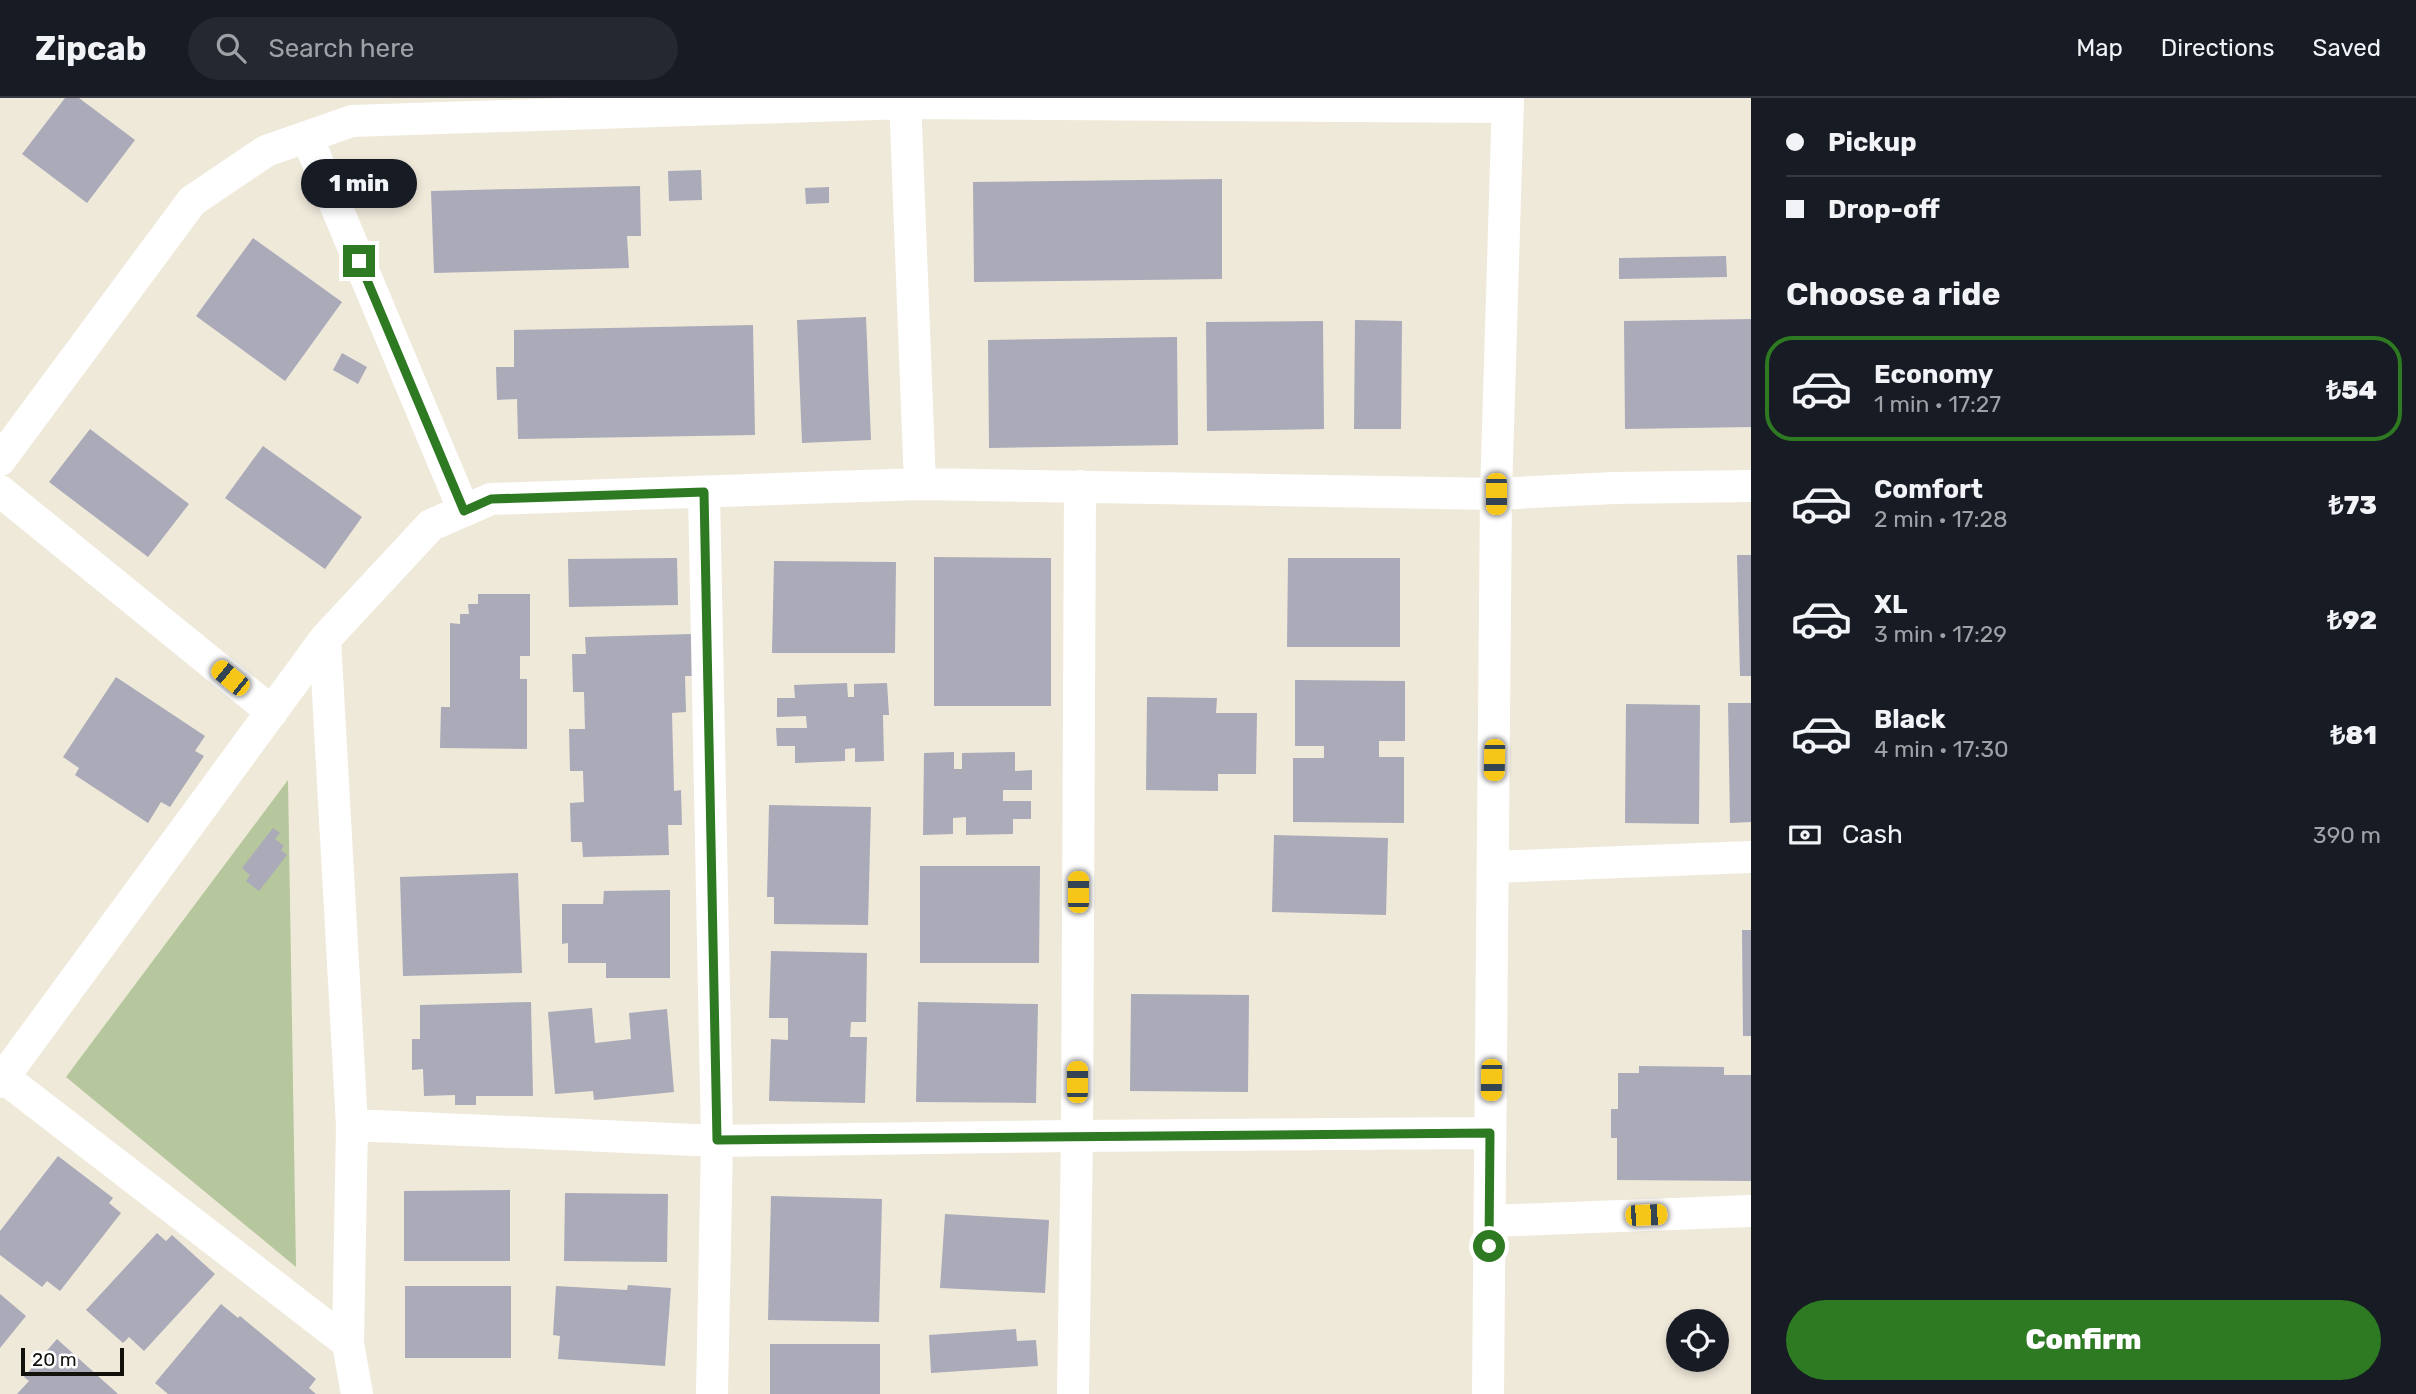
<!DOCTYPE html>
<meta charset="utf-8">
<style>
:root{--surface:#171b24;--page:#242831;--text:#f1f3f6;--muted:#9ea1a6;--line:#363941;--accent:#2e7a22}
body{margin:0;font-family:Rubik,sans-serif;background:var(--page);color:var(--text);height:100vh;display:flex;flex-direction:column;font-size:26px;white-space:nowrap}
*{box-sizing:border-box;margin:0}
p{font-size:23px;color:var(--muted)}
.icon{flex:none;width:38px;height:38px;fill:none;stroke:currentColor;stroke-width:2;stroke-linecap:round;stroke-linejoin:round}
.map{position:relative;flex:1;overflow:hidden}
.sheet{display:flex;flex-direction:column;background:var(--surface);width:665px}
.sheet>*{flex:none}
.guide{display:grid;align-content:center;height:154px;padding:0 35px;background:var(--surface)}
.tools{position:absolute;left:1666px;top:1211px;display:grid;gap:14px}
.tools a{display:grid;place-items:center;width:63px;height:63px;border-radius:50%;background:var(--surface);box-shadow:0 4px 10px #0003;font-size:35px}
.scale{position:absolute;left:21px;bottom:18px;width:103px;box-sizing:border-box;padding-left:7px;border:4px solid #13110b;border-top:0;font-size:19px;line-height:24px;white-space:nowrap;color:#13110b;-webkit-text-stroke:5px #fff;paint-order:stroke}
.end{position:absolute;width:32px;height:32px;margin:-16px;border:9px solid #2e7a22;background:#fff;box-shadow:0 0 0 4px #fff}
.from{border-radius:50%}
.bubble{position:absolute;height:49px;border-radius:24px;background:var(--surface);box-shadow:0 4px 10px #0003;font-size:23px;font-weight:800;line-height:49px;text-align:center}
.car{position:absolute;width:21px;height:42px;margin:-21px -10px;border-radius:9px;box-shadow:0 0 5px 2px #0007;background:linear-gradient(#f5c518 24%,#345 0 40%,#f5c518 0 76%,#345 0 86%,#f5c518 0)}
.guide b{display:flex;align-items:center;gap:24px;height:66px;font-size:26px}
.guide b+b{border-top:2px solid var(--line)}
.guide i{width:18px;height:18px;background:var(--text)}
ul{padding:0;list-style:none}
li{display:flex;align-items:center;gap:21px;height:105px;margin:0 14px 10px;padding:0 21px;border:4px solid transparent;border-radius:28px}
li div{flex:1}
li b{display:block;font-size:26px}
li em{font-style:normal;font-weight:800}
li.active{border-color:var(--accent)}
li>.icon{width:63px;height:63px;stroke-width:1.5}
h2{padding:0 35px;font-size:32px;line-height:84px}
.pay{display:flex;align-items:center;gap:18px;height:77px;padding:0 35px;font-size:26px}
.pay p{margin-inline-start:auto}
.primary-button{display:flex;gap:14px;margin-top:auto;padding:14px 35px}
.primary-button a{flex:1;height:80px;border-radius:42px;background:var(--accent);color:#fff;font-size:28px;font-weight:800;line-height:80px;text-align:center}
header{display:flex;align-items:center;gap:42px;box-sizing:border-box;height:98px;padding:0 35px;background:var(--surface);border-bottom:2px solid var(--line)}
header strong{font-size:33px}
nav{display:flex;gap:38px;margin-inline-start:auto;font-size:24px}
.search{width:490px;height:63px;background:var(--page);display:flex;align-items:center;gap:18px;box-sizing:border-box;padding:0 24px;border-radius:38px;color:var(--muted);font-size:26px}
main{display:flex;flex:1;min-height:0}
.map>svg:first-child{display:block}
</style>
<header>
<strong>Zipcab</strong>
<div class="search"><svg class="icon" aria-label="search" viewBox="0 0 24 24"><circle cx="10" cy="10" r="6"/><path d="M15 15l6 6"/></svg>Search here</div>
<nav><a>Map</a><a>Directions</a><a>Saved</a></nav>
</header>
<main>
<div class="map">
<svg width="1751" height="1296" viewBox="0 0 1751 1296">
<rect width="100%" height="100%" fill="#efe9da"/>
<path fill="#b6c69d" d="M 288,682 L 296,1169 L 66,979 Z"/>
<path fill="#aaaab9" d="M 65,0 L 79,0 L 135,42 L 87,105 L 22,56 Z
M 701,72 L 702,102 L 669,103 L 668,73 Z
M 1222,81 L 1222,181 L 974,184 L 973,84 Z
M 640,88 L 641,138 L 627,138 L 629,170 L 434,175 L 431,93 Z
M 829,89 L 829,105 L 806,106 L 805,90 Z
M 253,140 L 342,204 L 285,283 L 196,218 Z
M 1726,158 L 1727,179 L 1619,181 L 1619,160 Z
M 866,219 L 871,342 L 802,345 L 797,222 Z
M 1751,221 L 1751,329 L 1625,331 L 1624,223 Z
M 1355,222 L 1402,223 L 1401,331 L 1354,331 Z
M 1323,223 L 1324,331 L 1207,333 L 1206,224 Z
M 753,227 L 755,337 L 518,341 L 517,301 L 497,302 L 496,269 L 514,269 L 514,232 Z
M 1177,239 L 1178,347 L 989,350 L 988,242 Z
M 342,255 L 367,269 L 358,286 L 333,272 Z
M 90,331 L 189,406 L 148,459 L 49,384 Z
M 263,348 L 362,419 L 325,471 L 225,400 Z
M 1737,457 L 1751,457 L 1751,578 L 1740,578 Z
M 934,459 L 1051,460 L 1051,608 L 934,608 Z
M 677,460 L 678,507 L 569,509 L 568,461 Z
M 1288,460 L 1400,460 L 1400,549 L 1287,549 Z
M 774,463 L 896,464 L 895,555 L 772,555 Z
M 478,496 L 530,496 L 530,558 L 520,558 L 520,581 L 527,581 L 527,651 L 440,650 L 441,609 L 450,609 L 450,525 L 460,526 L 460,516 L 469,516 L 468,506 L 478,506 Z
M 692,536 L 693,578 L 685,578 L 686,614 L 672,615 L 674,693 L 681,692 L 682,727 L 668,727 L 669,757 L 583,759 L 582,744 L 571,744 L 570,705 L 584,704 L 583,673 L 570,673 L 569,631 L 585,631 L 584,594 L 573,594 L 572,556 L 586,556 L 585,539 Z
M 116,579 L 205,638 L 195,653 L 204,658 L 170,709 L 161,704 L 148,725 L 75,677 L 79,670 L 63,659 Z
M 1295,582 L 1405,583 L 1405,643 L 1379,643 L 1379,659 L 1404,659 L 1404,725 L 1293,724 L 1293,660 L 1324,660 L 1324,648 L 1295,648 Z
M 847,585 L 848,599 L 854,599 L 854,586 L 887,585 L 889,617 L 883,617 L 884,663 L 855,664 L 855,650 L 845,651 L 845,663 L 795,665 L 795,648 L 777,648 L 776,630 L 807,630 L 806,618 L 777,619 L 777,600 L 795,600 L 794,587 Z
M 1147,599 L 1217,600 L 1216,615 L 1257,615 L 1256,676 L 1218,676 L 1218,693 L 1146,692 Z
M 1728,605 L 1751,605 L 1751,724 L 1730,725 Z
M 1626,606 L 1700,607 L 1699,726 L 1625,725 Z
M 954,654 L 954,671 L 962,671 L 962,655 L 1015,654 L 1015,673 L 1032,672 L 1032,692 L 1003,692 L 1003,703 L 1031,703 L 1031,721 L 1013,721 L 1013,736 L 966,737 L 966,719 L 953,720 L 953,736 L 923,737 L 924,655 Z
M 769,707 L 871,709 L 868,827 L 774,826 L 774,799 L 767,799 Z
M 273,730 L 280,735 L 275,741 L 284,748 L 281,752 L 287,757 L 259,793 L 246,783 L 250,777 L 242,770 Z
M 1274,737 L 1388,740 L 1386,817 L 1272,814 Z
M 920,768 L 1040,768 L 1039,865 L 920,865 Z
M 518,775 L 522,875 L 403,878 L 400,779 Z
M 670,792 L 670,880 L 606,880 L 606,865 L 568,865 L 568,845 L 562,846 L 562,806 L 603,806 L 604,793 Z
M 1742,832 L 1751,832 L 1751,938 L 1743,938 Z
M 771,853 L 867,855 L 866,924 L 851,924 L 850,939 L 867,939 L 865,1005 L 769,1003 L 771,941 L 788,942 L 788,920 L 769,920 Z
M 1131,896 L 1249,897 L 1248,994 L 1130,993 Z
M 531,904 L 533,998 L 476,998 L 476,1007 L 455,1007 L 455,997 L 424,998 L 423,971 L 412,972 L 412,941 L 420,941 L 420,907 Z
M 918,904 L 1038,906 L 1036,1005 L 916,1004 Z
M 592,910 L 595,945 L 631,941 L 629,915 L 667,911 L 674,994 L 594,1002 L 593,993 L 555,996 L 548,914 Z
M 1639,968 L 1724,969 L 1724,977 L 1751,977 L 1751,1083 L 1617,1082 L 1617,1040 L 1611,1040 L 1611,1011 L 1618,1011 L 1618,975 L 1639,975 Z
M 58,1058 L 113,1100 L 109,1105 L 121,1115 L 60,1193 L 47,1183 L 42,1189 L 0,1157 L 0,1133 Z
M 510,1092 L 510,1163 L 404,1163 L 404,1093 Z
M 565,1095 L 668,1096 L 667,1164 L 564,1163 Z
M 771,1098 L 882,1101 L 879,1224 L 768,1222 Z
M 945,1116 L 1049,1122 L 1045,1195 L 940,1190 Z
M 157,1135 L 166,1143 L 172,1137 L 215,1176 L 144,1253 L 129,1239 L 123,1245 L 86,1212 Z
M 628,1187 L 671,1190 L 665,1268 L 558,1261 L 560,1238 L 553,1237 L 556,1188 L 627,1192 Z
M 405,1188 L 511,1188 L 511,1260 L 405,1260 Z
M 0,1196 L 26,1218 L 0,1250 Z
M 221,1206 L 238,1220 L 240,1218 L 316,1281 L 309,1290 L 316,1296 L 168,1296 L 155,1285 Z
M 1016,1231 L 1017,1243 L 1036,1242 L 1038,1268 L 931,1275 L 929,1237 Z
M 57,1241 L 118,1296 L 17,1296 L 29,1283 L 24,1279 Z
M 770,1246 L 880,1246 L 880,1296 L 770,1296 Z"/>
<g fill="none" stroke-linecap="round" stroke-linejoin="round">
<path stroke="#fff" stroke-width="32" d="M 905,0 L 920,386
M 307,39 L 464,413
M 0,362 L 192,103 L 266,53 L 352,23 L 906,5 L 1508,9
M 0,393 L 272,614
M 704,394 L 717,1043 L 712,1296
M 325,541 L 352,1027 L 717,1043 L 1077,1038 L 1080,388
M 1493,769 L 1751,759
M 3,979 L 348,1245
M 0,984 L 325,541 L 431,427 L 491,401 L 920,386 L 1496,396 L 1614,390 L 1751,388
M 352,1027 L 348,1245 L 357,1296
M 1490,1123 L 1751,1113
M 1073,1296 L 1077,1038 L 1490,1035
M 1488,1296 L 1496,396 L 1508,0"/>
</g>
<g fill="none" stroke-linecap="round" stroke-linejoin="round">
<path stroke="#2e7a22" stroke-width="9" d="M 359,163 L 464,413 L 491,401 L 704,394 L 717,1042 L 1490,1035 L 1489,1148"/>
</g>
</svg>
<div class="tools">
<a><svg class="icon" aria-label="locate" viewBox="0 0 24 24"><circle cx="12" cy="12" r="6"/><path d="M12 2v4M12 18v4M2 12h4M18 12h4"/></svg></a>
</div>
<div class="scale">20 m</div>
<i class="end from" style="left:1489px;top:1148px"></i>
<i class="end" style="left:359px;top:163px"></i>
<div class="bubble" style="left:301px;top:61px;width:116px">1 min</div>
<i class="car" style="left:1496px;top:396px;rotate:180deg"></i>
<i class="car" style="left:230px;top:580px;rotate:309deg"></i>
<i class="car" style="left:1494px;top:662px;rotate:181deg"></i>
<i class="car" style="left:1078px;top:794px;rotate:0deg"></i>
<i class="car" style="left:1491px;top:982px;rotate:181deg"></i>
<i class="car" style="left:1077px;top:984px;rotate:0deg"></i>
<i class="car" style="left:1646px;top:1117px;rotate:88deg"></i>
</div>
<section class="sheet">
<div class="guide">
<b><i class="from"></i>Pickup</b>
<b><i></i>Drop-off</b>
</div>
<h2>Choose a ride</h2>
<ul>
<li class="active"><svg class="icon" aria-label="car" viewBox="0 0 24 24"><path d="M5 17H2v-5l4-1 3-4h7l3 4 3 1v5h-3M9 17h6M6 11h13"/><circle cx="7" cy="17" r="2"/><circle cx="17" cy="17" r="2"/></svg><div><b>Economy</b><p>1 min · 17:27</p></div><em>₺54</em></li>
<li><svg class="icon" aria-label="car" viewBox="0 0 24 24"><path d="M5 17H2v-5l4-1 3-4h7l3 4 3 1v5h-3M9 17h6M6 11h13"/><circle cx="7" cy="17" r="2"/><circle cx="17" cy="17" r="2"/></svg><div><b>Comfort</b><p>2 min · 17:28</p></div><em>₺73</em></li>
<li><svg class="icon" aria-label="car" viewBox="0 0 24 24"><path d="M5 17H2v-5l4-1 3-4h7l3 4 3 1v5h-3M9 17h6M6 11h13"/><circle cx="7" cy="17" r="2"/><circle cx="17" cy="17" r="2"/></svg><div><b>XL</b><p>3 min · 17:29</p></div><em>₺92</em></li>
<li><svg class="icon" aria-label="car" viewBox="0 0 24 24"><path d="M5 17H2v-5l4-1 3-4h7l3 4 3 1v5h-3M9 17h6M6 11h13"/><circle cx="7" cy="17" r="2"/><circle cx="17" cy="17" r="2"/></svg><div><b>Black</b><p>4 min · 17:30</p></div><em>₺81</em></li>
</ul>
<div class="pay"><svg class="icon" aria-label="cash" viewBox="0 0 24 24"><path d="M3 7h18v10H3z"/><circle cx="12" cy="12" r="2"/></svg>Cash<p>390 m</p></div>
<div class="primary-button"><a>Confirm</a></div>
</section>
</main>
